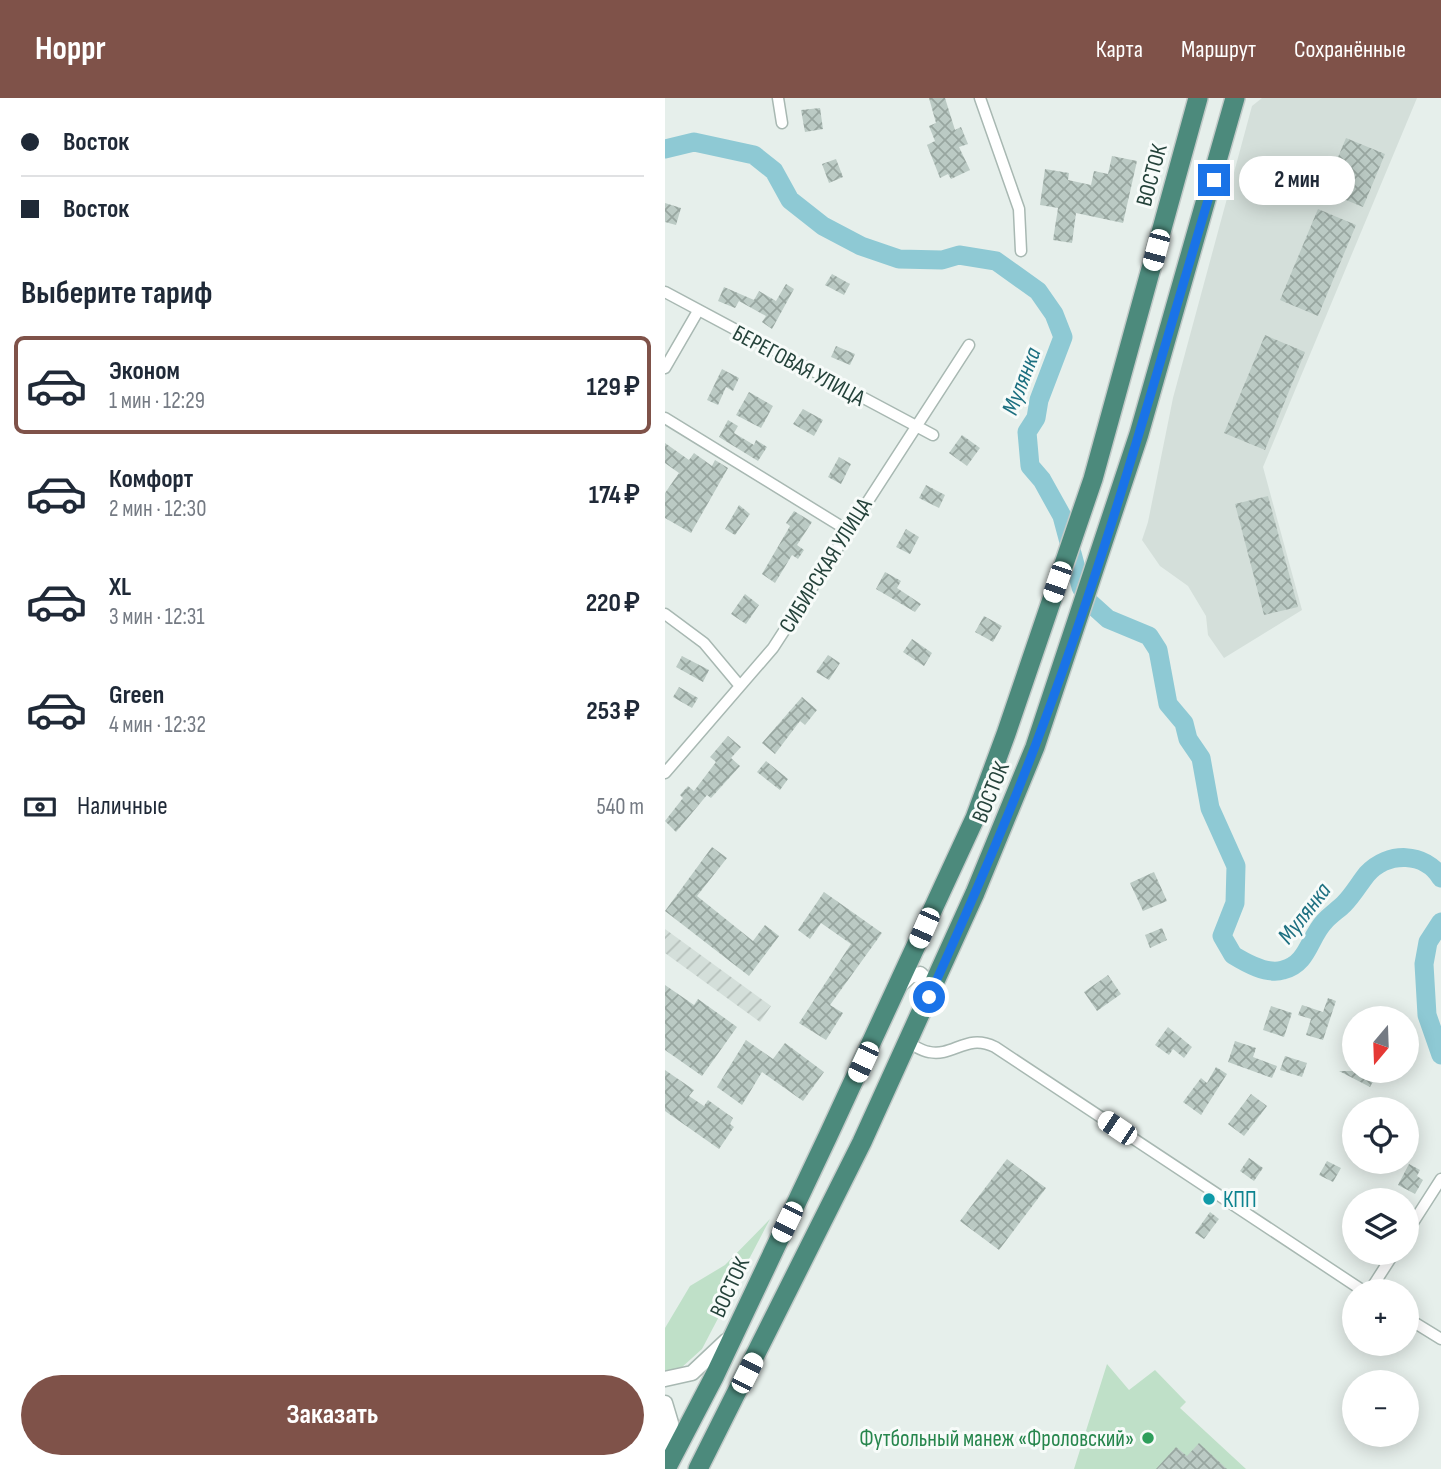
<!DOCTYPE html>
<html lang="ru">
<meta charset="utf-8">
<style>
:root{--surface:#fff;--page:#f6f6f7;--text:#1f2937;--muted:#747a83;--line:#e0e1e3;--accent:#7f5249}
body{margin:0;font-family:"Sofia Sans Condensed",sans-serif;background:var(--page);color:var(--text);height:100vh;display:flex;flex-direction:column;font-size:26px;white-space:nowrap}
*{box-sizing:border-box;margin:0}
p{font-size:23px;color:var(--muted)}
.icon{flex:none;width:38px;height:38px;fill:none;stroke:currentColor;stroke-width:2;stroke-linecap:round;stroke-linejoin:round}
.map{position:relative;flex:1;overflow:hidden}
.details{display:flex;flex-direction:column;background:var(--surface);width:665px}
.details>*{flex:none}
.guide{display:grid;align-content:center;height:154px;padding:0 21px;background:var(--surface)}
.needle{width:46px;rotate:199deg}
.fabs{position:absolute;left:677px;top:908px;display:grid;gap:14px}
.fabs a{display:grid;place-items:center;width:77px;height:77px;border-radius:50%;background:var(--surface);box-shadow:0 4px 18px #0003;font-size:35px}
.end{position:absolute;width:32px;height:32px;margin:-16px;border:9px solid #1a73e8;background:#fff;box-shadow:0 0 0 4px #fff}
.from{border-radius:50%}
.bubble{position:absolute;height:49px;border-radius:24px;background:var(--surface);box-shadow:0 4px 18px #0003;font-size:23px;font-weight:700;line-height:49px;text-align:center}
.car{position:absolute;width:21px;height:42px;margin:-21px -10px;border-radius:9px;box-shadow:0 0 5px 2px #0007;background:linear-gradient(#fff 24%,#345 0 40%,#fff 0 76%,#345 0 86%,#fff 0)}
.guide b{display:flex;align-items:center;gap:24px;height:66px;font-size:26px}
.guide b+b{border-top:2px solid var(--line)}
.guide i{width:18px;height:18px;background:var(--text)}
ul{padding:0;list-style:none}
li{display:flex;align-items:center;gap:21px;height:98px;margin:0 14px 10px;padding:0 7px;border:4px solid transparent;border-radius:10px}
li div{flex:1}
li b{display:block;font-size:26px}
li em{font-style:normal;font-weight:700}
li.active{border-color:var(--accent)}
li>.icon{width:63px;height:63px;stroke-width:1.5}
h2{padding:0 21px;font-size:32px;line-height:84px}
.pay{display:flex;align-items:center;gap:18px;height:77px;padding:0 21px;font-size:26px}
.pay p{margin-inline-start:auto}
.action{display:flex;gap:14px;margin-top:auto;padding:14px 21px}
.action a{flex:1;height:80px;border-radius:42px;background:var(--accent);color:#fff;font-size:28px;font-weight:700;line-height:80px;text-align:center}
header{display:flex;align-items:center;gap:42px;box-sizing:border-box;height:98px;padding:0 35px;background:var(--accent);color:#fff}
header strong{font-size:33px}
nav{display:flex;gap:38px;margin-inline-start:auto;font-size:24px}
main{display:flex;flex:1;min-height:0}
.map>svg:first-child{display:block}
</style>
<header>
<strong>Hoppr</strong>
<nav><a>Карта</a><a>Маршрут</a><a>Сохранённые</a></nav>
</header>
<main>
<section class="details">
<div class="guide">
<b><i class="from"></i>Восток</b>
<b><i></i>Восток</b>
</div>
<h2>Выберите тариф</h2>
<ul>
<li class="active"><svg class="icon" aria-label="car" viewBox="0 0 24 24"><path d="M5 17H2v-5l4-1 3-4h7l3 4 3 1v5h-3M9 17h6M6 11h13"/><circle cx="7" cy="17" r="2"/><circle cx="17" cy="17" r="2"/></svg><div><b>Эконом</b><p>1 мин · 12:29</p></div><em>129 ₽</em></li>
<li><svg class="icon" aria-label="car" viewBox="0 0 24 24"><path d="M5 17H2v-5l4-1 3-4h7l3 4 3 1v5h-3M9 17h6M6 11h13"/><circle cx="7" cy="17" r="2"/><circle cx="17" cy="17" r="2"/></svg><div><b>Комфорт</b><p>2 мин · 12:30</p></div><em>174 ₽</em></li>
<li><svg class="icon" aria-label="car" viewBox="0 0 24 24"><path d="M5 17H2v-5l4-1 3-4h7l3 4 3 1v5h-3M9 17h6M6 11h13"/><circle cx="7" cy="17" r="2"/><circle cx="17" cy="17" r="2"/></svg><div><b>XL</b><p>3 мин · 12:31</p></div><em>220 ₽</em></li>
<li><svg class="icon" aria-label="car" viewBox="0 0 24 24"><path d="M5 17H2v-5l4-1 3-4h7l3 4 3 1v5h-3M9 17h6M6 11h13"/><circle cx="7" cy="17" r="2"/><circle cx="17" cy="17" r="2"/></svg><div><b>Green</b><p>4 мин · 12:32</p></div><em>253 ₽</em></li>
</ul>
<div class="pay"><svg class="icon" aria-label="cash" viewBox="0 0 24 24"><path d="M3 7h18v10H3z"/><circle cx="12" cy="12" r="2"/></svg>Наличные<p>540 m</p></div>
<div class="action"><a>Заказать</a></div>
</section>
<div class="map">
<svg width="776" height="1371" viewBox="0 0 776 1371">
<defs>
<pattern id="industrial-furrows" width="10" height="10" patternUnits="userSpaceOnUse" patternTransform="scale(1.75)"><rect width="10" height="10" fill="#d4dfda"/><path d="M-1 1l2-2M0 10L10 0M9 11l2-2" fill="none" stroke="#b6c1bc"/></pattern>
<pattern id="building-cross-hatch" width="8" height="8" patternUnits="userSpaceOnUse" patternTransform="scale(1.75)"><rect width="8" height="8" fill="#bbcac4"/><path d="M0 0l8 8M0 8l8-8" fill="none" stroke="#98a6a0"/></pattern>
</defs>
<rect width="100%" height="100%" fill="#e6efeb"/>
<path fill="#d4dfda" d="M 597,0 L 752,0 L 598,369 L 637,512 L 559,560 L 543,537 L 541,518 L 523,488 L 495,468 L 477,442 L 483,424 L 508,300 L 587,8 Z"/>
<path fill="url(#industrial-furrows)" d="M 0,831 L 106,908 L 95,924 L 0,855 Z"/>
<path fill="#bfe0c8" d="M 105,1121 L 37,1251 L 16,1270 L 0,1274 L 0,1230 L 25,1188 L 60,1167 Z
M 442,1266 L 464,1292 L 490,1272 L 521,1304 L 515,1310 L 581,1371 L 409,1371 Z"/>
<g fill="none" stroke-linecap="round" stroke-linejoin="round">
<path stroke="#8ec9d4" stroke-width="19" d="M 0,51 L 29,44 L 89,57 L 109,73 L 125,102 L 158,128 L 196,148 L 234,161 L 277,162 L 294,157 L 331,163 L 373,193 L 389,216 L 398,239 L 374,302 L 371,320 L 362,334 L 365,368 L 377,382 L 397,418 L 416,489 L 423,503 L 443,521 L 484,538 L 493,552 L 503,606 L 519,625 L 523,641 L 536,660 L 545,710 L 571,768 L 570,805 L 557,838 L 568,857 C 581,865 602,877 618,872 C 643,866 644,840 659,824 C 665,817 673,812 679,806 C 688,797 694,786 702,776 C 723,753 760,754 776,780
M 776,824 L 763,844 L 759,866 L 762,917 L 776,957"/>
</g>
<path fill="url(#building-cross-hatch)" d="M 264,0 L 280,0 L 290,32 L 296,29 L 303,46 L 294,49 L 305,72 L 286,81 L 283,76 L 275,80 L 262,47 L 270,43 L 264,28 L 271,25 Z
M 155,10 L 158,31 L 140,34 L 136,12 Z
M 681,40 L 720,56 L 698,109 L 659,93 Z
M 447,58 L 472,63 L 458,125 L 411,115 L 407,145 L 388,142 L 393,110 L 375,107 L 380,71 L 404,75 L 403,82 L 426,87 L 429,73 L 443,76 Z
M 171,61 L 178,79 L 164,85 L 157,66 Z
M 0,105 L 16,110 L 11,127 L 0,124 Z
M 653,111 L 691,127 L 653,218 L 615,202 Z
M 167,176 L 185,186 L 179,197 L 160,187 Z
M 121,186 L 129,191 L 107,231 L 97,224 L 101,218 L 74,203 L 70,210 L 53,203 L 59,189 L 89,202 L 94,193 L 111,203 Z
M 600,237 L 640,254 L 600,352 L 559,335 Z
M 171,248 L 190,256 L 185,267 L 166,259 Z
M 57,271 L 74,280 L 68,293 L 61,289 L 53,307 L 42,302 Z
M 84,294 L 108,308 L 96,330 L 71,317 Z
M 138,311 L 158,322 L 149,338 L 128,326 Z
M 63,322 L 73,328 L 69,335 L 89,347 L 91,342 L 102,349 L 93,363 L 54,339 Z
M 297,337 L 315,350 L 302,368 L 284,355 Z
M 0,345 L 24,362 L 29,355 L 47,368 L 50,362 L 63,370 L 26,435 L 0,420 L 0,395 L 14,375 L 0,365 Z
M 174,359 L 186,366 L 176,386 L 163,379 Z
M 261,387 L 280,397 L 274,410 L 254,400 Z
M 603,398 L 633,509 L 599,517 L 570,406 Z
M 74,407 L 85,416 L 70,437 L 60,431 Z
M 129,413 L 147,424 L 132,447 L 139,452 L 133,461 L 127,457 L 110,485 L 97,476 L 125,428 L 121,425 Z
M 241,431 L 254,439 L 245,456 L 231,449 Z
M 220,474 L 236,483 L 232,490 L 256,506 L 250,514 L 211,491 Z
M 80,496 L 94,507 L 81,526 L 66,516 Z
M 319,518 L 337,528 L 328,544 L 310,534 Z
M 247,541 L 267,555 L 259,568 L 238,554 Z
M 163,557 L 175,565 L 164,582 L 151,574 Z
M 17,558 L 44,572 L 38,584 L 11,569 Z
M 14,589 L 33,600 L 27,610 L 8,599 Z
M 137,599 L 152,612 L 140,627 L 135,623 L 110,656 L 97,645 Z
M 63,638 L 76,649 L 66,660 L 75,668 L 46,700 L 42,697 L 11,734 L 0,723 L 18,700 L 15,697 L 23,688 L 29,693 L 51,664 L 45,659 Z
M 101,663 L 123,681 L 115,692 L 92,674 Z
M 47,749 L 62,760 L 32,798 L 88,843 L 100,827 L 114,838 L 84,878 L 0,813 Z
M 489,774 L 502,803 L 478,813 L 465,785 Z
M 159,794 L 217,835 L 165,907 L 178,915 L 161,942 L 134,925 L 186,846 L 156,825 L 145,841 L 133,832 Z
M 497,830 L 502,842 L 485,850 L 480,837 Z
M 443,877 L 456,896 L 432,913 L 419,894 Z
M 0,887 L 29,907 L 33,901 L 72,929 L 37,978 L 0,952 Z
M 663,900 L 671,903 L 658,942 L 641,937 L 646,921 L 633,917 L 637,907 L 658,914 Z
M 606,908 L 627,915 L 619,939 L 598,932 Z
M 503,929 L 527,949 L 519,960 L 508,951 L 504,957 L 490,947 Z
M 81,942 L 108,961 L 120,945 L 159,974 L 138,1003 L 97,974 L 77,1007 L 52,989 Z
M 570,943 L 591,950 L 588,959 L 612,968 L 607,980 L 563,964 Z
M 620,958 L 642,965 L 637,979 L 615,972 Z
M 551,969 L 562,976 L 536,1017 L 518,1004 L 536,980 L 542,985 Z
M 0,972 L 29,992 L 24,998 L 39,1008 L 43,1002 L 68,1020 L 65,1026 L 69,1029 L 54,1051 L 0,1013 Z
M 674,973 L 701,973 L 711,978 L 705,989 Z
M 586,996 L 602,1008 L 579,1038 L 563,1026 Z
M 584,1060 L 598,1070 L 589,1083 L 575,1073 Z
M 342,1061 L 381,1090 L 334,1152 L 295,1123 Z
M 662,1063 L 676,1070 L 668,1084 L 654,1077 Z
M 744,1066 L 755,1072 L 752,1078 L 758,1082 L 750,1096 L 733,1087 Z
M 545,1114 L 554,1121 L 539,1141 L 530,1135 Z
M 534,1345 L 562,1371 L 491,1371 L 511,1349 L 522,1358 Z"/>
<g fill="none" stroke-linecap="round" stroke-linejoin="round">
<g stroke="#a8b8b2" stroke-width="13">
<path id="minor" d="M 113,0 L 117,25
M 315,0 L 354,111 L 356,153
M 0,194 L 268,337
M 0,270 L 33,213
M 0,320 L 182,432
M 0,516 L 39,545 L 75,588
M 0,675 L 108,550 L 304,247
M 243,945 C 250,948 257,953 264,954 C 289,959 301,935 330,949 L 700,1194
M 742,1134 L 776,1081
M 704,1194 L 729,1155
M 742,1220 L 776,1241"/>
</g>
<g stroke="#a8b8b2" stroke-width="17">
<path id="tertiary" d="M 234,888 L 245,878 L 255,876 L 261,882 L 264,898
M 0,1281 L 27,1275 L 61,1243
M 0,1305 L 6,1325 L 4,1358"/>
</g>
<g stroke="#c2cac8" stroke-width="22">
<path id="trunk" d="M 1,1371 L 50,1277 L 163,1038 L 310,720 L 341,636 L 428,381 L 533,0
M 33,1371 L 197,1044 L 310,795 L 370,649 L 474,336 L 570,0"/>
</g>
<use href="#minor" stroke="#fff" stroke-width="10"/>
<use href="#tertiary" stroke="#fff" stroke-width="14"/>
<use href="#trunk" stroke="#4c8a7c" stroke-width="19"/>
</g>
<g fill="none" stroke-linecap="round" stroke-linejoin="round">
<path stroke="#1a73e8" stroke-width="9" d="M 264,899 C 301,817 337,735 369,651 C 440,465 492,272 549,82"/>
</g>
<circle fill="#0f9aa8" stroke="#f7fbf9" stroke-width="2.5" cx="544" cy="1101" r="7"/>
<circle fill="#2e9e5b" stroke="#f7fbf9" stroke-width="2.5" cx="483" cy="1340" r="7"/>
<g text-anchor="middle" stroke-width="6" stroke-linejoin="round" paint-order="stroke">
<g font-size="23" fill="#24423a" stroke="#f7fbf9">
<text transform="translate(486 77) rotate(-75)" y="8">ВОСТОК</text>
<text transform="translate(134 267) rotate(28)" y="8">БЕРЕГОВАЯ УЛИЦА</text>
<text transform="translate(160 467) rotate(-58)" y="8">СИБИРСКАЯ УЛИЦА</text>
<text transform="translate(325 694) rotate(-68)" y="8">ВОСТОК</text>
<text transform="translate(64 1189) rotate(-65)" y="8">ВОСТОК</text>
</g>
<g font-size="23" fill="#0d838f" stroke="#f7fbf9" text-anchor="start">
<text x="558" y="1109">КПП</text>
</g>
<g font-size="23" fill="#27864d" stroke="#f7fbf9" text-anchor="end">
<text x="469" y="1348">Футбольный манеж «Фроловский»</text>
</g>
<g font-size="24" font-style="italic" fill="#1c6f80" stroke="#f7fbf9">
<text transform="translate(356 283) rotate(-69)" y="8">Мулянка</text>
<text transform="translate(639 815) rotate(-52)" y="8">Мулянка</text>
</g>
</g>
</svg>
<div class="fabs">
<a><svg class="needle" viewBox="-14 -14 28 28"><path d="M0-13l5 13h-10z" fill="#e53935"/><path d="M0 13l5-13h-10z" fill="#747a83"/></svg></a>
<a><svg class="icon" aria-label="locate" viewBox="0 0 24 24"><circle cx="12" cy="12" r="6"/><path d="M12 2v4M12 18v4M2 12h4M18 12h4"/></svg></a>
<a><svg class="icon" aria-label="layers" viewBox="0 0 24 24"><path d="M12 4l9 5-9 5-9-5zM3 14l9 5 9-5"/></svg></a>
<a>+</a>
<a>−</a>
</div>
<i class="end from" style="left:264px;top:899px"></i>
<i class="end" style="left:549px;top:82px"></i>
<div class="bubble" style="left:574px;top:58px;width:116px">2 мин</div>
<i class="car" style="left:491px;top:152px;rotate:195deg"></i>
<i class="car" style="left:392px;top:484px;rotate:199deg"></i>
<i class="car" style="left:259px;top:830px;rotate:204deg"></i>
<i class="car" style="left:198px;top:964px;rotate:205deg"></i>
<i class="car" style="left:452px;top:1030px;rotate:304deg"></i>
<i class="car" style="left:122px;top:1124px;rotate:206deg"></i>
<i class="car" style="left:82px;top:1275px;rotate:27deg"></i>
</div>
</main>
